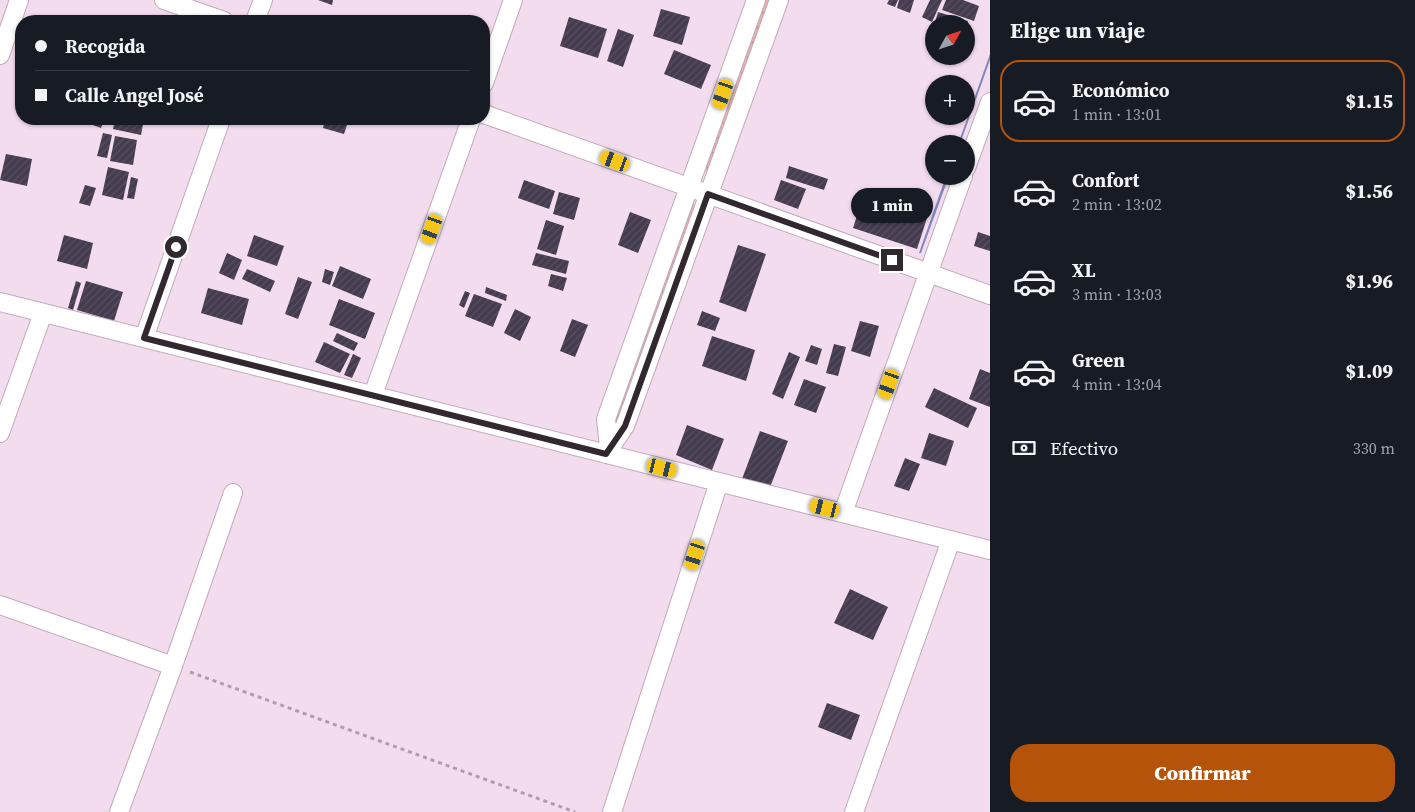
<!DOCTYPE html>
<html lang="es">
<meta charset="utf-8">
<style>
:root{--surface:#171b24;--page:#20242c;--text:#f1f3f6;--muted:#9ea1a6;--line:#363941;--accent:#b45309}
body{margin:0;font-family:"Source Serif 4",serif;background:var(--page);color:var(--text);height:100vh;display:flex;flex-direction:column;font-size:19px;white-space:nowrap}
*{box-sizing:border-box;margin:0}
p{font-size:16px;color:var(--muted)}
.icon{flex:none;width:28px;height:28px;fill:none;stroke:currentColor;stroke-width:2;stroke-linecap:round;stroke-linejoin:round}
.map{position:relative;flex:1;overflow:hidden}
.sheet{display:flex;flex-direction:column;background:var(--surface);width:425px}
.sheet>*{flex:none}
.hud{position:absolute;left:15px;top:15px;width:475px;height:110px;border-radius:20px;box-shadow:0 1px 4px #0004;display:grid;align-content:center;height:110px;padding:0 20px;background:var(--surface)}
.needle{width:32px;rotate:50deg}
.fabs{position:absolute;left:925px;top:15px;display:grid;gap:10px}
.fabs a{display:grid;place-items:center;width:50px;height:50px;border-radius:50%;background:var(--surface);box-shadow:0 1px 4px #0004;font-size:25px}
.end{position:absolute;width:22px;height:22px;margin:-11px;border:6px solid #322930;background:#fff;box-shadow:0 0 0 2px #fff}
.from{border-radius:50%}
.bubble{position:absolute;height:35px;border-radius:18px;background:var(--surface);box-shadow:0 1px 4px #0004;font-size:16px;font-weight:800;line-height:35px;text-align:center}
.car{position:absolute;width:15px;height:30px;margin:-15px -8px;border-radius:6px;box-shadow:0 0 4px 1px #0007;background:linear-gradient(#f5c518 24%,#345 0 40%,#f5c518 0 76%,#345 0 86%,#f5c518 0)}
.hud b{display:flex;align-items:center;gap:18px;height:48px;font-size:19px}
.hud b+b{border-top:1px solid var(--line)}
.hud i{width:12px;height:12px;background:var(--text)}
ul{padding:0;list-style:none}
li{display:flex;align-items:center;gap:15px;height:82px;margin:0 10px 8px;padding:0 10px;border:2px solid transparent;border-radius:20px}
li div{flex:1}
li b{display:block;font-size:19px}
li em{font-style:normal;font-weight:800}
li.current{border-color:var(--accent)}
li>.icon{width:45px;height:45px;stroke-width:1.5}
h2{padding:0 20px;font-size:22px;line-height:60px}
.pay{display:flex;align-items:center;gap:12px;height:55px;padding:0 20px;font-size:19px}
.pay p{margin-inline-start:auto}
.action{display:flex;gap:10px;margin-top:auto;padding:10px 20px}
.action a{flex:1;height:58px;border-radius:20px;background:var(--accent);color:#fff;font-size:20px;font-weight:800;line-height:58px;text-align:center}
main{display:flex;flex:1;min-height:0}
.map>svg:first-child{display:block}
</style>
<main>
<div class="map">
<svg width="990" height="812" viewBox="0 0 990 812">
<defs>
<pattern id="grass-dots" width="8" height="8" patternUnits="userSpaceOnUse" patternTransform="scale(1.25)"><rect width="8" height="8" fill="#ecaea7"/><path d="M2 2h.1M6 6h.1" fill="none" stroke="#c08e88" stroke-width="1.8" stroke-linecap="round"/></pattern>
<pattern id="building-hatch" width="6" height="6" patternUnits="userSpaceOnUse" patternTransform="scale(1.25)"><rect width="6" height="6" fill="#453c50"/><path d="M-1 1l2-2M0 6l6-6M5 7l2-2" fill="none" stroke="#585061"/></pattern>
</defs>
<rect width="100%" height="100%" fill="#f3dcee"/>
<path fill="url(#grass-dots)" d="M 765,0 L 770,0 L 709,170 L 705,171 L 705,169 Z
M 693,204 L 696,205 L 617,426 L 613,424 Z"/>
<path fill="#8187ba" d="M 990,54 L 990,60 L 960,144 L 958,144 Z
M 946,176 L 949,176 L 921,253 L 919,253 Z"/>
<path fill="url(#building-hatch)" d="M 318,0 L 333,0 L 332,5 Z
M 889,0 L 898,0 L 895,7 L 887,4 Z
M 899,0 L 914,0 L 910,13 L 897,8 Z
M 930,0 L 942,0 L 932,22 L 922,17 Z
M 946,0 L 963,0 L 979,6 L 974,21 L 942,10 Z
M 661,9 L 690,17 L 682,45 L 653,36 Z
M 938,12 L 968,21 L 967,24 L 935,22 Z
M 569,17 L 607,29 L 598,58 L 560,46 Z
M 618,29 L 634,35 L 623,67 L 607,61 Z
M 674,50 L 711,65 L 701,89 L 664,74 Z
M 76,119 L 104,119 L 101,128 Z
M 115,119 L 144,119 L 141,135 L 113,129 Z
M 325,119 L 349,119 L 344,134 L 323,128 Z
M 103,133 L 112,135 L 107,158 L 97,156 Z
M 115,136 L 137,140 L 133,165 L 110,161 Z
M 6,154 L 32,159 L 27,186 L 0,180 Z
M 789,166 L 828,179 L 824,190 L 786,178 Z
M 108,167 L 129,172 L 123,200 L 102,195 Z
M 131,177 L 138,179 L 134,199 L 127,198 Z
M 524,180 L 555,191 L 549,209 L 518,198 Z
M 781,180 L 806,189 L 798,209 L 774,200 Z
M 85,185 L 96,188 L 90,206 L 79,203 Z
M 559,192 L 580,198 L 574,220 L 553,214 Z
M 863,197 L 927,218 L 917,249 L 853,228 Z
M 630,212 L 651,220 L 638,253 L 618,245 Z
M 546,220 L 564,226 L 556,255 L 537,249 Z
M 978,232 L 990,236 L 990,251 L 974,246 Z
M 64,235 L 93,243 L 87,269 L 57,261 Z
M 254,235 L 284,246 L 277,266 L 247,256 Z
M 738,245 L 766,254 L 746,312 L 719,302 Z
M 227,253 L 242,260 L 234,280 L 219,273 Z
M 536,253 L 569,261 L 566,274 L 532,265 Z
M 340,266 L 371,279 L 363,299 L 332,286 Z
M 247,269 L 275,281 L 270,292 L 242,279 Z
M 325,269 L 334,272 L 330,285 L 322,282 Z
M 551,274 L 567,278 L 563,291 L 548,286 Z
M 298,277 L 312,282 L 298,319 L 285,314 Z
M 76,281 L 81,283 L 73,310 L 68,308 Z
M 86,281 L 123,292 L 114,321 L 77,310 Z
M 486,287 L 507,295 L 506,301 L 485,293 Z
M 208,288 L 249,299 L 242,325 L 201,313 Z
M 465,291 L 470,293 L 464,308 L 459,305 Z
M 474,294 L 502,304 L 493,327 L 465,316 Z
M 339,299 L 375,313 L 365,339 L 329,325 Z
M 515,309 L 531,317 L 520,341 L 504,333 Z
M 702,311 L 720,318 L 715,331 L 697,325 Z
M 572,319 L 588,325 L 575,357 L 560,351 Z
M 860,321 L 879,326 L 870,357 L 851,351 Z
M 337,333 L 358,343 L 354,351 L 333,341 Z
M 712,336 L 755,350 L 746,381 L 702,366 Z
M 324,342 L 350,354 L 340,373 L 315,362 Z
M 834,344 L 846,347 L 838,376 L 826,373 Z
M 811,345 L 822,349 L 817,365 L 805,361 Z
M 789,352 L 800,357 L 783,399 L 772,394 Z
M 353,354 L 361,358 L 352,378 L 344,375 Z
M 980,369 L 990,373 L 990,407 L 969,399 Z
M 804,379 L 826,387 L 816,413 L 794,405 Z
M 934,388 L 977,408 L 968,428 L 925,407 Z
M 687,425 L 724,439 L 712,470 L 676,455 Z
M 760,431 L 788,441 L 769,490 L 742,479 Z
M 929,433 L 954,441 L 946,466 L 921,458 Z
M 905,458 L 920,464 L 909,491 L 894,486 Z
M 850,589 L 888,607 L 873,640 L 834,623 Z
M 827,703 L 860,715 L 851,740 L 818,727 Z"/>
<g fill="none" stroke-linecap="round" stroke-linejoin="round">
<g stroke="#c0aabb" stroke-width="20">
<path id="street" d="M 164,0 L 224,21
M 255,21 L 263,0
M 0,55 L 19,0
M 484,83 L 513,0
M 484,114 L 990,295
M 966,168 L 990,102
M 0,302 L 990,550
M 144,338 L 221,119
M 373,395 L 471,119
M 0,433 L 43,313
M 609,447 L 606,419 L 756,0
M 606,454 L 625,426 L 779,0
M 843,513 L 963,176
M 0,605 L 173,666
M 119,812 L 173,666 L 233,493
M 612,812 L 719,482
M 854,812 L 951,540"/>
</g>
<path stroke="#b09eac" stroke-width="3" stroke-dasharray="4 4" stroke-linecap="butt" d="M 190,672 L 575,812"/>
<use href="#street" stroke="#fff" stroke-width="18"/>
</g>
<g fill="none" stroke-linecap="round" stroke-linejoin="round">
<path stroke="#322930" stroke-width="6" d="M 176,247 L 144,338 L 606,454 L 625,426 L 708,194 L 892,260"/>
</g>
</svg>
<div class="fabs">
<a><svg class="needle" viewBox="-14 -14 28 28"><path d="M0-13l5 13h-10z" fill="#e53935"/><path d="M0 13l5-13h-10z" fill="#9ea1a6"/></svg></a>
<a>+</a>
<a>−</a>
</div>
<i class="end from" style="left:176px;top:247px"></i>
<i class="end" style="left:892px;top:260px"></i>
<div class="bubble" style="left:851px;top:188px;width:82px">1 min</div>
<i class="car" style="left:723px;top:94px;rotate:199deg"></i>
<i class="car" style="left:615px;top:161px;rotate:290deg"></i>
<i class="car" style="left:432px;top:229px;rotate:200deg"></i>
<i class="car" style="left:889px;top:384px;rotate:200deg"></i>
<i class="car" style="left:662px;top:468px;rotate:104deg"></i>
<i class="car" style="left:825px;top:508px;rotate:284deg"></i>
<i class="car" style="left:695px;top:555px;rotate:198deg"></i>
<div class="hud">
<b><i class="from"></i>Recogida</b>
<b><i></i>Calle Angel José</b>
</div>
</div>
<section class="sheet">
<h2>Elige un viaje</h2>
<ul>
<li class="current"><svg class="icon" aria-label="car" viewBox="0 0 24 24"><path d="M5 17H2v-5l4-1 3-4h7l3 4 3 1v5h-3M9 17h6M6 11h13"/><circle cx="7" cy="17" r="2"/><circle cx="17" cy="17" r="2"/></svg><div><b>Económico</b><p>1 min · 13:01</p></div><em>$1.15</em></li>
<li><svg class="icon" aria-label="car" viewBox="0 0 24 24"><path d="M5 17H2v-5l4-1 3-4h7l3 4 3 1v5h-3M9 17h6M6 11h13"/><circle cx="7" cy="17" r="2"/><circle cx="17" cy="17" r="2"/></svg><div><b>Confort</b><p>2 min · 13:02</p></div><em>$1.56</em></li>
<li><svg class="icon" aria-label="car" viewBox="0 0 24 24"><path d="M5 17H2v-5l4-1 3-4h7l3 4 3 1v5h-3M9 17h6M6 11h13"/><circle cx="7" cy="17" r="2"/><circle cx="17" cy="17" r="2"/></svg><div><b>XL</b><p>3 min · 13:03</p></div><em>$1.96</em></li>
<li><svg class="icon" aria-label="car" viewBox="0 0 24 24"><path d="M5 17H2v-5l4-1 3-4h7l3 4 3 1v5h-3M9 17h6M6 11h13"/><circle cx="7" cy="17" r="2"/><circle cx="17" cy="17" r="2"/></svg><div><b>Green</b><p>4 min · 13:04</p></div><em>$1.09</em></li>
</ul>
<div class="pay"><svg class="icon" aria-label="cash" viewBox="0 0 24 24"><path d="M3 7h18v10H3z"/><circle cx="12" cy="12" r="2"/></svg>Efectivo<p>330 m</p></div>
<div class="action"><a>Confirmar</a></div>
</section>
</main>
